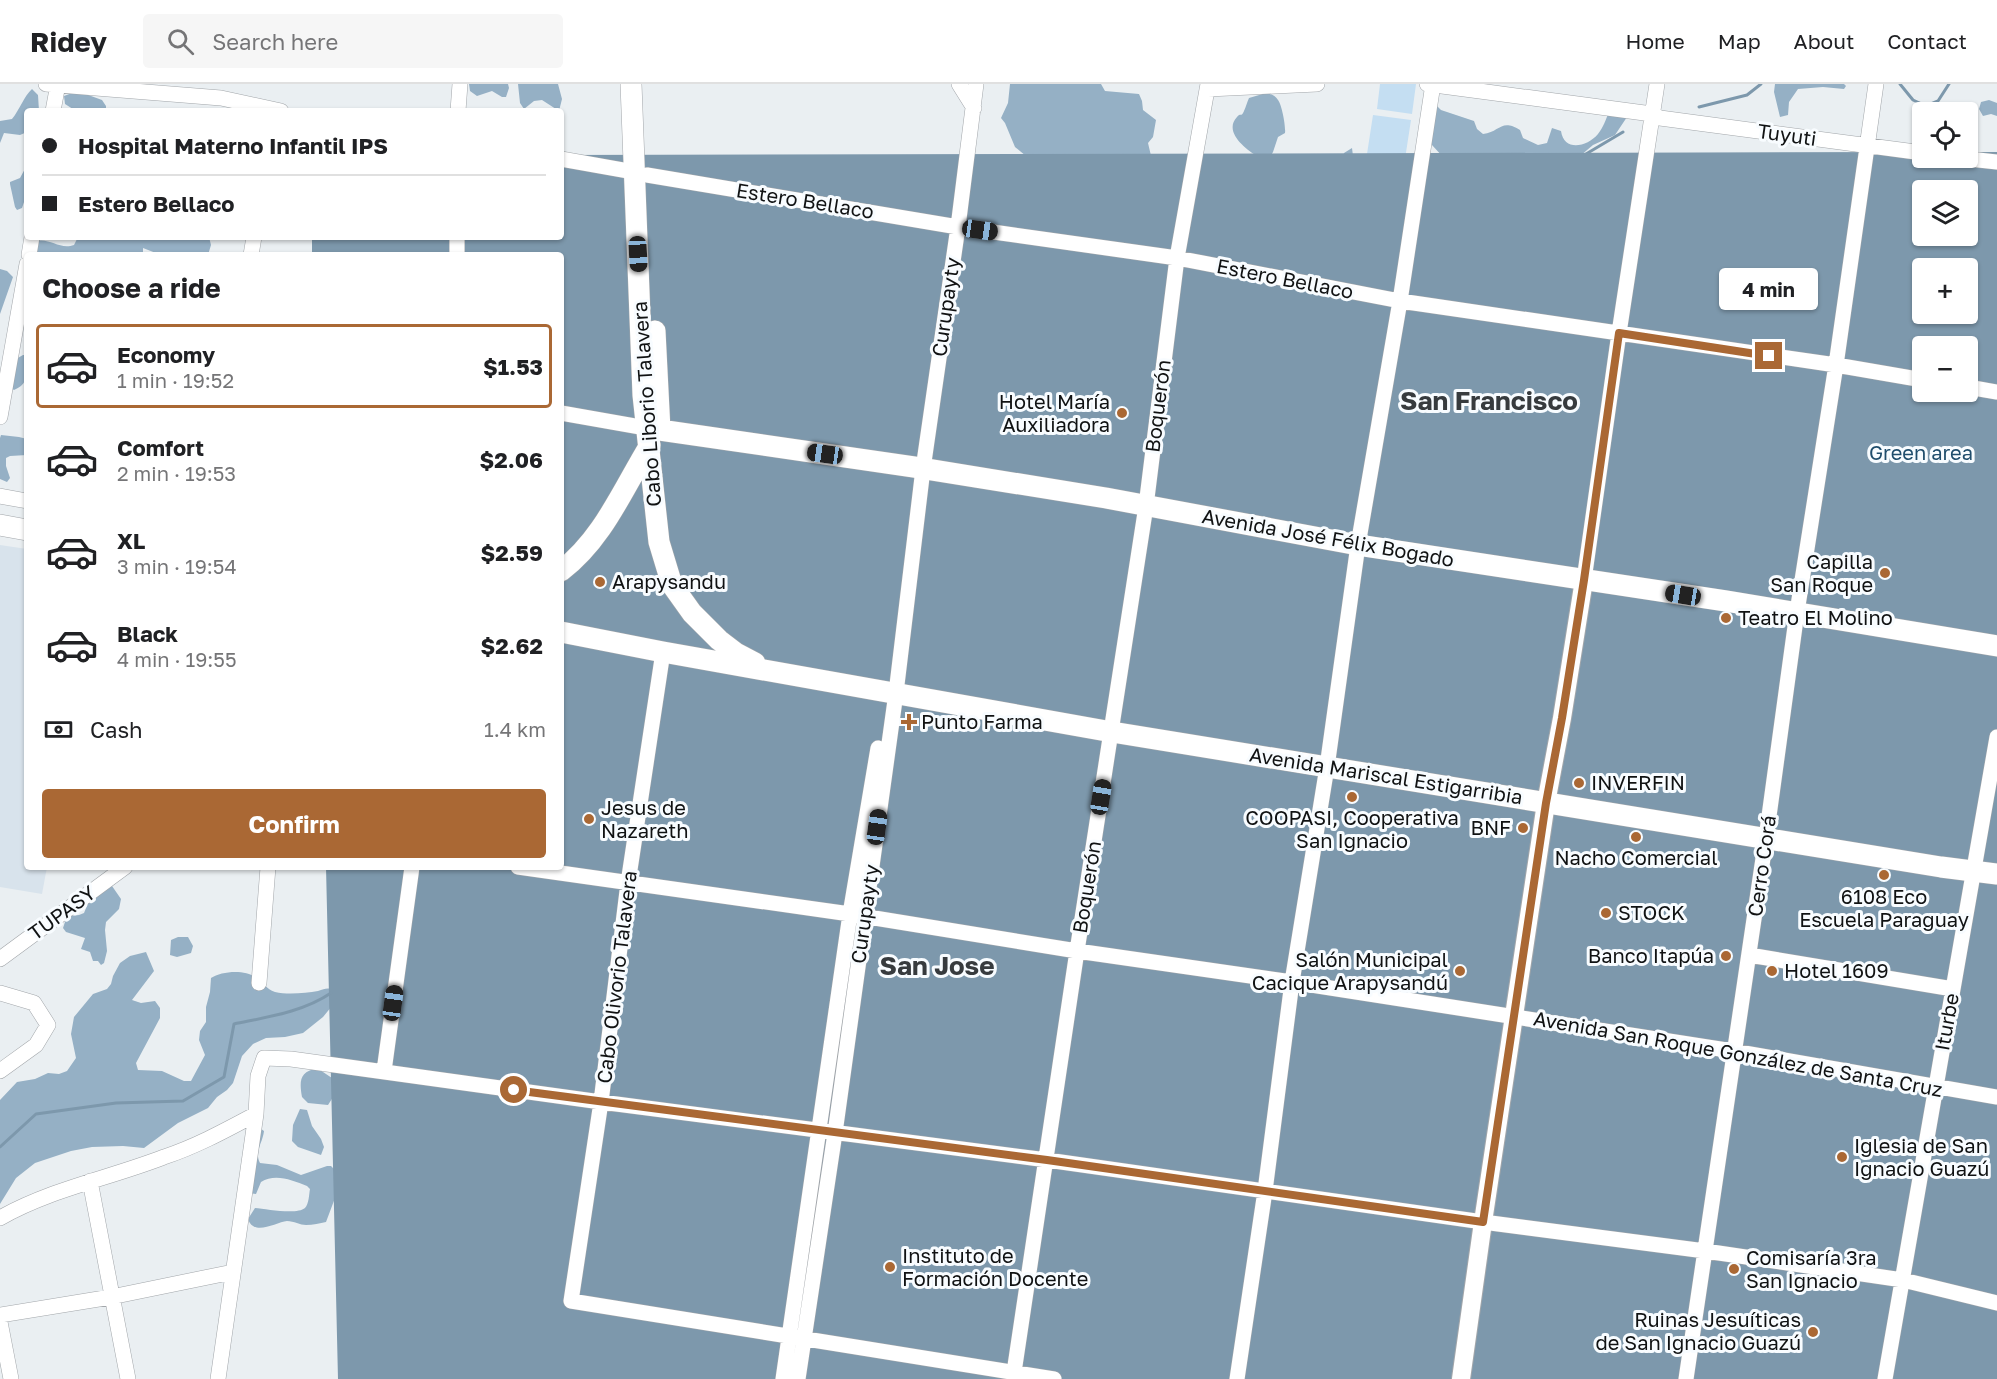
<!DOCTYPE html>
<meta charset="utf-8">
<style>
:root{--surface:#fff;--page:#f6f6f6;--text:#202124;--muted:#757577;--line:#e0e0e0;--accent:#aa6834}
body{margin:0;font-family:"Golos Text",sans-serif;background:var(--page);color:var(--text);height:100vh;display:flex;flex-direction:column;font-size:22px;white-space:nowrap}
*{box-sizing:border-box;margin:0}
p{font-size:20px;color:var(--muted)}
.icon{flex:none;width:33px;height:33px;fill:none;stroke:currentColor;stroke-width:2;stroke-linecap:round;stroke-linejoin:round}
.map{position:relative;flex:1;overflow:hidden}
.sheet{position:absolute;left:24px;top:168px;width:540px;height:618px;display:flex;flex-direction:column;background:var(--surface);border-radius:6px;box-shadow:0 2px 4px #0004}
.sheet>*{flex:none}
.hud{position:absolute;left:24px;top:24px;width:540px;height:132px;border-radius:6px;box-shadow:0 2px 4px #0004;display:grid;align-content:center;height:132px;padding:0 18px;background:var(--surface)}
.buttons{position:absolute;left:1912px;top:18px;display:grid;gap:12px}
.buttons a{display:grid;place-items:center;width:66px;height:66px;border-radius:6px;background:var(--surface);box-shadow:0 2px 4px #0004;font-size:30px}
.end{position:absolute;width:27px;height:27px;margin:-14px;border:8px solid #aa6834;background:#fff;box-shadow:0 0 0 3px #fff}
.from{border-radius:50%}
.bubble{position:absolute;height:42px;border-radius:6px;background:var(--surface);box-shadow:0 2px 4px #0004;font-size:20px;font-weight:700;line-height:42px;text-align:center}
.car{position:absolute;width:18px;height:36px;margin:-18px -9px;border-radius:8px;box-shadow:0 0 4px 2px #0007;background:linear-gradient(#222 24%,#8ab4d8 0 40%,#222 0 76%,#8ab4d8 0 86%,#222 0)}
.hud b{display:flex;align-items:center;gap:21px;height:57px;font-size:22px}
.hud b+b{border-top:2px solid var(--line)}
.hud i{width:15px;height:15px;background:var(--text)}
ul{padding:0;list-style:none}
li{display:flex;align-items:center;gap:18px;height:84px;margin:0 12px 9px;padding:0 6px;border:3px solid transparent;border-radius:6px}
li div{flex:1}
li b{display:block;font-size:22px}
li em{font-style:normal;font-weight:700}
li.selected{border-color:var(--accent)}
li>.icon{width:54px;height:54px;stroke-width:1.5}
h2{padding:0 18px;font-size:27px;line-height:72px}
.pay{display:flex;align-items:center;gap:15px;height:66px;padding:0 18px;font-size:22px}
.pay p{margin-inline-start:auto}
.button{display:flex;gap:12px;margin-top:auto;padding:12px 18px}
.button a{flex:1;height:69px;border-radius:6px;background:var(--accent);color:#fff;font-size:24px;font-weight:700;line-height:69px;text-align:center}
header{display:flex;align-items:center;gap:36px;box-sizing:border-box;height:84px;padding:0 30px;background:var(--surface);border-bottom:2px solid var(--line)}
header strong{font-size:28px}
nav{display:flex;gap:33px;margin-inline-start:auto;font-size:21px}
.search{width:420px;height:54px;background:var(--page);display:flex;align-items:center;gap:15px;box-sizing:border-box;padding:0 21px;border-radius:6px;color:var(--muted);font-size:22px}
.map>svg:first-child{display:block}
</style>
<header>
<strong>Ridey</strong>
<div class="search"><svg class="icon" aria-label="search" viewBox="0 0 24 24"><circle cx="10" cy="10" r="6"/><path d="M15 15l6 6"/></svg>Search here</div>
<nav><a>Home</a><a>Map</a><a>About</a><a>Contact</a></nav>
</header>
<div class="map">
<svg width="1997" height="1295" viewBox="0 0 1997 1295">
<rect width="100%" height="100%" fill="#eaeff2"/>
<path fill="#d8e3ec" d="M 0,461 L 27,465 L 27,783 L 47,783 L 42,810 L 0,803 Z"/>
<path fill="#c4def2" d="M 1380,0 L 1416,0 L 1412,30 L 1377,25 Z
M 1373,31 L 1411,36 L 1403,88 L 1365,83 Z"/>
<path fill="#95b0c5" d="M 469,0 L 508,0 L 509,4 L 506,13 L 502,13 L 492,7 L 477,12 L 470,7 Z
M 518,0 L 558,0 L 562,15 L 559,27 L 542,16 L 534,17 L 524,25 L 520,19 Z
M 1010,0 L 1101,0 L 1105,7 L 1139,10 L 1142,17 L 1143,26 L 1156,36 L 1153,53 L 1148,59 L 1152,76 L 1026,72 L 1015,63 L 1005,39 L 1001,34 L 1008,19 Z
M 1775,0 L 1844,0 L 1846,2 L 1844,5 L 1823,3 L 1798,5 L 1789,18 L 1788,31 L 1780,33 L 1774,8 Z
M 32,5 L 38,11 L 39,27 L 27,27 L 27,48 L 20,51 L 4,49 L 0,59 L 0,37 L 12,35 C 20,25 24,12 32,5 Z
M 80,8 L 102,16 L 106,22 L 106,27 L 76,27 L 65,20 L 64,12 L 72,9 Z
M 1266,9 C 1270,10 1275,11 1278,16 C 1282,21 1286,43 1285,49 L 1278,53 L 1273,68 L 1265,82 L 1277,93 L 1293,96 L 1309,92 L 1335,91 L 1340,85 L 1344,69 L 1352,64 L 1353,72 L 1360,78 L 1377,98 L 1391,100 L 1395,114 L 1394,134 C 1390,136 1385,140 1380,142 C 1369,145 1350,137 1344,128 L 1335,128 C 1332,137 1333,144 1328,151 L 1323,145 L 1322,137 L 1316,133 L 1278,142 L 1274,158 L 1266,171 L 1250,166 L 1248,150 L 1238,138 L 1235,130 L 1228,126 L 1219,114 L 1221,106 C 1237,94 1259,101 1257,72 C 1246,65 1223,48 1237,33 C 1241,28 1241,34 1244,27 C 1246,23 1247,18 1249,14 Z
M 1989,16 L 1997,19 L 1997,32 L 1991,30 L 1983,32 L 1979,25 L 1981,18 Z
M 1435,20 L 1441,26 L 1474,37 L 1477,45 L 1483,50 C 1500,48 1501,34 1520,46 L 1523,54 L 1538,61 L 1547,59 L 1552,44 L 1561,47 C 1564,68 1587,63 1598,50 C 1603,44 1606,35 1609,28 L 1629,30 L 1615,51 L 1593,61 L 1580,72 L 1443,73 L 1432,61 L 1423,46 Z
M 26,83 L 27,109 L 22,124 L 17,126 L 15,123 L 10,100 L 10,98 L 20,94 Z
M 78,153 L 143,153 L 150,155 L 154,153 L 209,153 L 211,161 L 208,171 L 161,171 L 143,164 L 143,171 L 31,171 L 37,157 C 50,154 60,166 74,161 Z
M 0,185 L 7,187 L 13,193 L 0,230 Z
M 23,271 L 27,271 C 27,287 30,300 14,306 L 11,304 L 16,275 Z
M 1,351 L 19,353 L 27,355 L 27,371 L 10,372 L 6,374 L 6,382 L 10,394 L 7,398 L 0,395 L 0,354 Z
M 95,802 L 112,802 L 121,815 L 119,825 L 106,838 L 105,846 L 107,867 L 104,879 L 101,881 L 98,877 L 93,877 L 90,868 L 81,865 L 85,854 L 66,848 L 63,844 L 66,835 L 70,832 L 79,831 L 84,829 Z
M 178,853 L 188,853 L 193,862 L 191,869 L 177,873 L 170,871 L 171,856 Z
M 146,868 L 154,887 L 132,916 L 141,919 L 155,917 L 160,924 L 160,934 L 136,979 L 138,986 L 162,987 L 184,997 L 191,997 L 205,971 L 199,956 L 200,947 L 206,938 L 206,923 L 210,908 L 211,894 C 222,887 245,885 257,894 C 264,899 266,905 275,908 C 288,911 306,909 318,907 C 324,905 326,904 332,905 L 332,922 L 323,933 L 303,949 L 285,953 L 266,954 L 253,960 L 242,972 L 233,999 L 227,1006 L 217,1013 L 208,1024 L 178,1039 L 144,1064 L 123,1062 L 92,1063 L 71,1067 L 35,1079 L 16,1094 L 0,1120 L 0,1016 L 17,998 L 35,995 L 48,989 L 59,990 L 67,987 L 76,974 L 71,950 L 74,933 L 93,910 L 107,905 L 111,900 L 113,892 L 120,879 L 130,872 Z
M 317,984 L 332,994 L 335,1010 L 328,1021 L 308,1019 L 302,1013 C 299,996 300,988 317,984 Z
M 300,1025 L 307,1026 L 312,1042 L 321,1055 L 324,1063 L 321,1071 L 298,1063 L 292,1057 L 293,1041 Z
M 257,1042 L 264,1047 C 263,1058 254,1068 260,1079 L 277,1081 L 301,1091 L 327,1082 L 331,1082 L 334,1085 L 338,1106 L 326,1138 C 320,1139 313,1141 306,1141 C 300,1141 294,1137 287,1137 C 276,1138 254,1153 248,1135 L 255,1124 C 266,1125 297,1131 305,1124 C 309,1120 309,1110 310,1105 L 307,1102 C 292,1096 275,1089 261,1098 L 256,1110 L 248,1109 Z"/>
<path fill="#7d98ac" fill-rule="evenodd" d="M 1923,68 L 1923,74 L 1968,74 L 1968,68 L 1997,68 L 1997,1295 L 338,1295 L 326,783 L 561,783 L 561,171 L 312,171 L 312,153 L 561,153 L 561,71 ZM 1923,106 L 1968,106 L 1968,152 L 1923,152 ZM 1923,184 L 1968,184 L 1968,230 L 1923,230 ZM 1923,262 L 1968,262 L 1968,308 L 1923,308 Z"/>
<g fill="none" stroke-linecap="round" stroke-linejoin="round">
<path stroke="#7d98ac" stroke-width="3" d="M 1900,0 L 1913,16 L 1926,22 L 1938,17 L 1949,0
M 1699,23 L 1747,11 L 1761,0
M 1586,70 L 1623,48
M 0,1063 L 36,1030 L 116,1019 L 183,1017 L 224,993 L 234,940 C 267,933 303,928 331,909"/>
<g stroke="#a2a6aa" stroke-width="16">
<path id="minor" d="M 46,0 L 221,14 L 281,27
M 959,0 L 974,24
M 1427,0 L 1652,30 L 1660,34 L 1923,69
M 1208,5 L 1317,0
M 53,27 L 58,0
M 458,27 L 460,0
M 1960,74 L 1997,78
M 561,75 L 634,88
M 647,91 L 958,143 L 1177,174 L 1400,217 L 1836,281 L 1923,296
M 457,153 L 457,171
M 29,171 L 32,153
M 251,171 L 254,153
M 1968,303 L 1997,308
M 561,329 L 646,344
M 0,333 L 27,180
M 0,412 L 27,417
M 1584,496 L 1619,249 L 1657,0
M 663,568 L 628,799 L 601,1018 L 571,1217 L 1054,1295
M 518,783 L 850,830 L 1077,867 L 1292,898 L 1733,967 L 1997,1013
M 1749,871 L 1953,905
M 0,875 L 125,783
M 259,899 L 268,783
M 0,909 L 34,919 L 48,941 L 36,961 L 0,987
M 384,987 L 412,783
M 90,1097 L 128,1295
M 0,1134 C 51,1105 110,1094 164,1073 C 197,1062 226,1046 256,1030
M 0,1231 L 111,1213 L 233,1188
M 0,1238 L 11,1295
M 218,1295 L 256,1030 L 258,992 L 264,974 L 291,975 L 601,1018 L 1047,1076 L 1483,1138 L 1705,1167 L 1903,1196 L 1997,1219
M 783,1295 L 850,830 L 878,664
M 798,1295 L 835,1049 L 896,609 L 923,385 L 958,143 L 976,0
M 1013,1295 L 1077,867 L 1146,422 L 1177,174 L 1208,0
M 1237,1295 L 1265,1107 L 1292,898 L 1327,683 L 1358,461 L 1400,217 L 1433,0
M 1686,1295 L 1766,754 L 1797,528 L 1836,281 L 1876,0
M 1885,1295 L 1997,653"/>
</g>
<g stroke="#a2a6aa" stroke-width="20">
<path id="major" d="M 1461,1295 L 1483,1138 L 1546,719 L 1562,634 L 1584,496"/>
</g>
<g stroke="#a2a6aa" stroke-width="22">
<path id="highway" d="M 631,0 L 643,311 L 659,458 L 672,501 L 692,529 L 719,556 L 736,569 L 755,579
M 655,247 L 660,346
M 646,344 L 914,383 L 1106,414 L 1358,461 L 1726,517 L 1997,562
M 0,441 L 27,446
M 561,487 C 603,455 623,405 650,361
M 561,548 L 663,568 L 1112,648 L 1941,783 L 1997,790"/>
</g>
<use href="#minor" stroke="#fff" stroke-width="15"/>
<use href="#major" stroke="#fff" stroke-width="18"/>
<use href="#highway" stroke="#fff" stroke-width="21"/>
</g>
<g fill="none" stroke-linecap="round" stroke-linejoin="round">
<path stroke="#aa6834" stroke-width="8" d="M 514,1006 L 1047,1076 L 1483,1138 L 1546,719 L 1562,634 L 1584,496 L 1619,249 L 1769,272"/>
</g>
<g fill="#aa6834" stroke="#f8fcff" stroke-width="2">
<circle cx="1122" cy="329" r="6"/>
<circle cx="1885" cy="489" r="6"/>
<circle cx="600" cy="498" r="6"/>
<circle cx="1726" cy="534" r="6"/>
<path d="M906 629h6v6h6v6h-6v6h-6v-6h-6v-6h6z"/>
<circle cx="1579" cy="699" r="6"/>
<circle cx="1352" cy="713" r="6"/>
<circle cx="589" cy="735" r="6"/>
<circle cx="1523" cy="744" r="6"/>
<circle cx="1636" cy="753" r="6"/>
<circle cx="1884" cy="791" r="6"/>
<circle cx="1606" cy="829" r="6"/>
<circle cx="1726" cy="872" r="6"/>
<circle cx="1460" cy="887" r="6"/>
<circle cx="1772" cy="887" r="6"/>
<circle cx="1842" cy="1073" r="6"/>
<circle cx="890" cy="1183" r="6"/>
<circle cx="1734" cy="1185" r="6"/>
<circle cx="1813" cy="1248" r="6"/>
</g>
<g text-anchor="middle" stroke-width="6" stroke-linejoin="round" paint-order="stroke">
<g font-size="20" fill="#101213" stroke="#f8fcff">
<text transform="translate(1787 51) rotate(8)" y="7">Tuyuti</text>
<text transform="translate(805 117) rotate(9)" y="7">Estero Bellaco</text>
<text transform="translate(1285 195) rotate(11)" y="7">Estero Bellaco</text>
<text transform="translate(946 223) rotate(-82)" y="7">Curupayty</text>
<text transform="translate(647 320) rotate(-94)" y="7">Cabo Liborio Talavera</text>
<text transform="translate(1158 322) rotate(-83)" y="7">Boquerón</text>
<text transform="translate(1328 454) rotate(10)" y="7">Avenida José Félix Bogado</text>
<text transform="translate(1386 692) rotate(9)" y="7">Avenida Mariscal Estigarribia</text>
<text transform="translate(1762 782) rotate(-82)" y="7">Cerro Corá</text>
<text transform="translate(1087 803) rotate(-81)" y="7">Boquerón</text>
<text transform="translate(62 829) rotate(-36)" y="7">TUPASY</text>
<text transform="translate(865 830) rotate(-82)" y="7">Curupayty</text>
<text transform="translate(617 893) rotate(-83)" y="7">Cabo Olivorio Talavera</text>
<text transform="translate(1947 938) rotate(-80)" y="7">Iturbe</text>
<text transform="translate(1738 970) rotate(10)" y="7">Avenida San Roque González de Santa Cruz</text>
</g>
<g font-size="20" fill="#101213" stroke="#f8fcff" text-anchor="start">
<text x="1110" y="325" text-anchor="end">Hotel María<tspan x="1110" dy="23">Auxiliadora</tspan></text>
<text x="1873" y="485" text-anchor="end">Capilla<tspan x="1873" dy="23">San Roque</tspan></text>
<text x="612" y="505">Arapysandu</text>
<text x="1738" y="541">Teatro El Molino</text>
<text x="921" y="645">Punto Farma</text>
<text x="1591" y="706">INVERFIN</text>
<text x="601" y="731">Jesus de<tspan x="601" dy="23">Nazareth</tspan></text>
<text x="1352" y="741" text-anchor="middle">COOPASI, Cooperativa<tspan x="1352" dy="23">San Ignacio</tspan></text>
<text x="1511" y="751" text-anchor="end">BNF</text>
<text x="1636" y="781" text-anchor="middle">Nacho Comercial</text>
<text x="1884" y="820" text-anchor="middle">6108 Eco<tspan x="1884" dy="23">Escuela Paraguay</tspan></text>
<text x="1618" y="836">STOCK</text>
<text x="1714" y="879" text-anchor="end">Banco Itapúa</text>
<text x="1448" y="883" text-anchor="end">Salón Municipal<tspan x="1448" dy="23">Cacique Arapysandú</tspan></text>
<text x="1784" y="894">Hotel 1609</text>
<text x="1854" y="1069">Iglesia de San<tspan x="1854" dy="23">Ignacio Guazú</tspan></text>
<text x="902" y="1179">Instituto de<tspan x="902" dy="23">Formación Docente</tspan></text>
<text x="1746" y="1181">Comisaría 3ra<tspan x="1746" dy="23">San Ignacio</tspan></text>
<text x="1801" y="1243" text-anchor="end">Ruinas Jesuíticas<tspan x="1801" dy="23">de San Ignacio Guazú</tspan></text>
</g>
<g font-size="20" fill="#1f4d6c" stroke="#f8fcff">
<text x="1921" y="376">Green area</text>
</g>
<g font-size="26" font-weight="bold" fill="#373b3e" stroke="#f8fcff">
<text x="1489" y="326">San Francisco</text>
<text x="937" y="891">San Jose</text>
</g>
</g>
</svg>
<div class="buttons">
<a><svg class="icon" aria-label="locate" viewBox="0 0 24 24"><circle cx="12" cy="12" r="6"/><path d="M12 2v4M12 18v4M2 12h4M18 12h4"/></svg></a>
<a><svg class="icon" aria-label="layers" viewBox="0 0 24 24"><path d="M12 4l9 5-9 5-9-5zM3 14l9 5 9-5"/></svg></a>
<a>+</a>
<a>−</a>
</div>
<i class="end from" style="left:514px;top:1006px"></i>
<i class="end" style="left:1769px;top:272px"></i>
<div class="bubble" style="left:1719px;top:184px;width:99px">4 min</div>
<i class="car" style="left:980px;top:146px;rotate:98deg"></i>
<i class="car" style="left:638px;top:170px;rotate:177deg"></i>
<i class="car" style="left:825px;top:370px;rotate:278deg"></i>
<i class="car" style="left:1683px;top:511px;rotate:279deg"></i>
<i class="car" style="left:1101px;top:713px;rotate:9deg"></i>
<i class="car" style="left:877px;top:743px;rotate:8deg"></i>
<i class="car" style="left:393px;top:919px;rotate:8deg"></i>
<div class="hud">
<b><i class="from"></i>Hospital Materno Infantil IPS</b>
<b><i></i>Estero Bellaco</b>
</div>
<section class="sheet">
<h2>Choose a ride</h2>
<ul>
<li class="selected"><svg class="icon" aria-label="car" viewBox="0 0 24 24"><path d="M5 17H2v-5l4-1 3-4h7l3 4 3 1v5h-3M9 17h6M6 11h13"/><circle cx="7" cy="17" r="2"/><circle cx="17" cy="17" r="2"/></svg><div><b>Economy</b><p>1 min · 19:52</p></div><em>$1.53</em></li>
<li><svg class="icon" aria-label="car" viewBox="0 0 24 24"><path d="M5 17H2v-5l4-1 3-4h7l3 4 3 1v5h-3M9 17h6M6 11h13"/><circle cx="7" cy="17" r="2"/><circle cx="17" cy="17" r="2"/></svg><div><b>Comfort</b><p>2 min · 19:53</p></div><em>$2.06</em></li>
<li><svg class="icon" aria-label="car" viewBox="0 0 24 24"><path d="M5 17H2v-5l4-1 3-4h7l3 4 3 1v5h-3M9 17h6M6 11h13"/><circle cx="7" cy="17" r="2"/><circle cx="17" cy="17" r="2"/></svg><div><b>XL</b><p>3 min · 19:54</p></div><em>$2.59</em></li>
<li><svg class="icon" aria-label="car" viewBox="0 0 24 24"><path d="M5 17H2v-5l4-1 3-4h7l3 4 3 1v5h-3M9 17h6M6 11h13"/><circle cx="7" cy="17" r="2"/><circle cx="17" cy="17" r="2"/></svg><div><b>Black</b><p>4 min · 19:55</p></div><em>$2.62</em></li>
</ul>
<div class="pay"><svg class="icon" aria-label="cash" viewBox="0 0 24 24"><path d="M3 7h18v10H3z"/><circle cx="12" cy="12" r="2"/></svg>Cash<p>1.4 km</p></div>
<div class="button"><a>Confirm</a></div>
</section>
</div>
